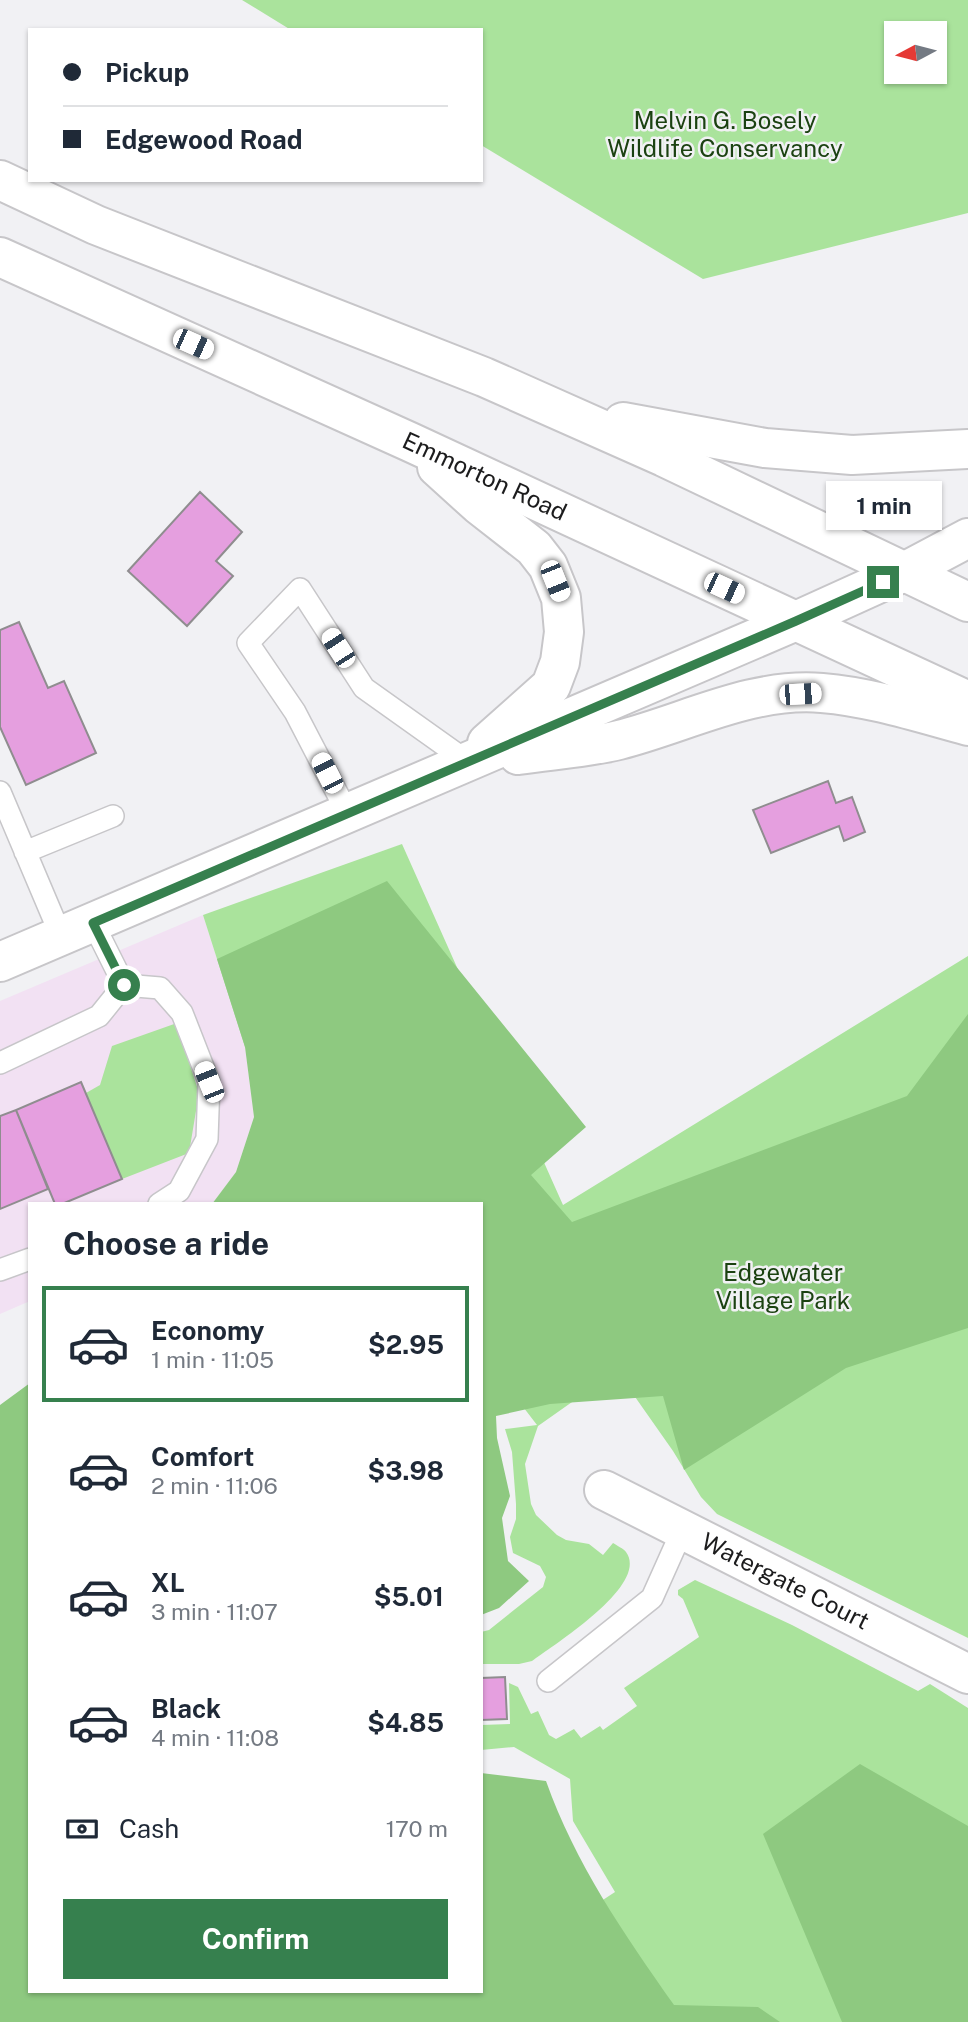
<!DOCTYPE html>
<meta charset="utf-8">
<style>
:root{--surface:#fff;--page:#f6f6f7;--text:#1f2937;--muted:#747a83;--line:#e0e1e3;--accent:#36804e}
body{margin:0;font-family:"Public Sans",sans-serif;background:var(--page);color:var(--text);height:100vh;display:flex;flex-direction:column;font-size:26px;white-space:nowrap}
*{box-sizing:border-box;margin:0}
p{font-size:23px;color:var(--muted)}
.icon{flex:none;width:38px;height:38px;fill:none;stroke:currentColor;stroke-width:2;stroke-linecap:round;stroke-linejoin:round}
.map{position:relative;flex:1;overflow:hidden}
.details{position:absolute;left:28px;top:1202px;width:455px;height:791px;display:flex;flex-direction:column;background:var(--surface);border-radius:0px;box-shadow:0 2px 5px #0004}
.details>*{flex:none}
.top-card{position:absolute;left:28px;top:28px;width:455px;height:154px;border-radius:0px;box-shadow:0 2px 5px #0004;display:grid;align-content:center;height:154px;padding:0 35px;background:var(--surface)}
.needle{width:46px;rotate:263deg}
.tools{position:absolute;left:884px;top:21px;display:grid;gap:14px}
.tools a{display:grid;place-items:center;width:63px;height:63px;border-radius:0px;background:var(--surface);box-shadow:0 2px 5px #0004;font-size:35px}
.end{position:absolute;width:32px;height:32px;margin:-16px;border:9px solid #36804e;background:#fff;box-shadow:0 0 0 4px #fff}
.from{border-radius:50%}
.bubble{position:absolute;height:49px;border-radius:0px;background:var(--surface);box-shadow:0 2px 5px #0004;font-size:23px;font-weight:700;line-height:49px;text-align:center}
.car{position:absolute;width:21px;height:42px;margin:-21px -10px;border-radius:9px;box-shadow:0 0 5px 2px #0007;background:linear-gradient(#fff 24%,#345 0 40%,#fff 0 76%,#345 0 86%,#fff 0)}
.top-card b{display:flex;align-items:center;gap:24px;height:66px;font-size:26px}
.top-card b+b{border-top:2px solid var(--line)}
.top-card i{width:18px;height:18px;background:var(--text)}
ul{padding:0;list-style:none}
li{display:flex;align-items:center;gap:21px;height:116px;margin:0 14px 10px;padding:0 21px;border:4px solid transparent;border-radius:0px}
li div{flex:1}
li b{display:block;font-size:26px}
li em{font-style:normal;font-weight:700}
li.on{border-color:var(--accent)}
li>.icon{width:63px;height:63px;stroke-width:1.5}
h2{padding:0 35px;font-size:32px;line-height:84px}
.pay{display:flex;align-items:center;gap:18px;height:77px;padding:0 35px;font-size:26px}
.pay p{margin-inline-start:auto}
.action{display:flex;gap:14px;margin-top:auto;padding:14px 35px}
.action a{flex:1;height:80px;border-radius:0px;background:var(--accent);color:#fff;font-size:28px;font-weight:700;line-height:80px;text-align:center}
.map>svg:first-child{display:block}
</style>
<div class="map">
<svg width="968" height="2022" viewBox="0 0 968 2022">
<rect width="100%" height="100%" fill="#f1f1f4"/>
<path fill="#f2e1f3" d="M 203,915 L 245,1047 L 254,1117 L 236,1172 L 212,1204 L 30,1204 L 30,1301 L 0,1314 L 0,1001 Z"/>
<path fill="#aae39c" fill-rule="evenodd" d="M 242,0 L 968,0 L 968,213 L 703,279 L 481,145 L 481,30 L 291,30 ZM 896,33 L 934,33 L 934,72 L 896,72 Z
M 402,844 L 563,1205 L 968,956 L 968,1638 L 717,1514 L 701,1497 L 673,1451 L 633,1394 L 582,1395 L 538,1426 L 525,1464 L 531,1504 L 536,1515 L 557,1535 L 566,1540 L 589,1544 L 603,1555 L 613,1543 C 616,1545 624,1549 626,1552 C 650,1585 553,1645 532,1661 L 519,1664 L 481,1664 L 481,1632 L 489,1630 L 543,1587 L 546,1577 L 540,1566 L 513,1553 L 510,1537 L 516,1519 L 516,1504 L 512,1452 L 505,1429 L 537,1425 L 481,1352 L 481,1204 L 245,1047 L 203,915 Z
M 177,1023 L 199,1093 L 189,1153 L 122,1179 L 86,1093 L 100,1085 L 112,1046 Z
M 695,1580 L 792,1625 L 918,1691 L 930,1684 L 968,1708 L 968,2022 L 418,2022 L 481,1992 L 481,1980 L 615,1892 L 573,1821 L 570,1779 L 514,1747 L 481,1750 L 481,1725 L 510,1724 L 509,1683 L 518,1687 L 531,1714 L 538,1711 L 549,1735 L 556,1739 L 574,1729 L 581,1738 L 600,1726 L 603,1730 L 637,1706 L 624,1688 L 699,1637 L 683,1599 L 678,1595 L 678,1590 Z"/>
<path fill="#8ec980" d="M 387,881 L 586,1127 L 531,1175 L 572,1222 L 907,1096 L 968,1014 L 968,1328 L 846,1368 L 684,1470 L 663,1396 L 550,1404 L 496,1416 L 497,1438 L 510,1496 L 502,1518 L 508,1561 L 529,1581 L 499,1608 L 481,1615 L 481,1204 L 212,1204 L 236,1172 L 254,1117 L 245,1047 L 217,959 Z
M 30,1383 L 30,1992 L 481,1992 L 481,1773 L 546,1781 C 575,1863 624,1934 674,2005 L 758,2007 L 780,2022 L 0,2022 L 0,1405 Z
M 860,1764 L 968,1826 L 968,2022 L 842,2022 L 763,1834 Z"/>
<path fill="#e59fdf" stroke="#8f8d8f" stroke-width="2" d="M 200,492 L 242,532 L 216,561 L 233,576 L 187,626 L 128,571 Z
M 19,622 L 48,688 L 64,681 L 96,753 L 26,785 L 0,727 L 0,630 Z
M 828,781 L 836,803 L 852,797 L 865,832 L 844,841 L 839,826 L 771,853 L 753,810 Z
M 81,1082 L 122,1179 L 62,1204 L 55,1204 L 16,1110 Z
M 16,1110 L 48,1189 L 0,1209 L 0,1116 Z
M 505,1677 L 507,1719 L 481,1720 L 481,1678 Z"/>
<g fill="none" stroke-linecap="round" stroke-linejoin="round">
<g stroke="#c7c6c9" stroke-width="24">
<path id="lane" d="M 0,792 L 61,936
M 348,814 L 295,712 L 248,643 L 300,589 L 364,688 L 468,762
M 25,852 L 113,816
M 124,985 L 160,988 L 182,1013 L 209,1082 L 207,1139 L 179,1191 L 159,1204
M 0,1063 L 99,1016 L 124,985 L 93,923
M 0,1270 L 30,1259
M 548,1681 L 652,1598 L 682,1531"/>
</g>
<g stroke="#c7c6c9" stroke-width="42">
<g id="street">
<path id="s1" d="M 604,1490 L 968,1674"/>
</g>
</g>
<g stroke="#c7c6c9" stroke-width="42">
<g id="secondary">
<path d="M 0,180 L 96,225 L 484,377 L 664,457 L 968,602"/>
<path id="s2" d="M 0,257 L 410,442 L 968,701"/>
<path d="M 623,422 L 765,448 L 852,455 L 968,449"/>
<path d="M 437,467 L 479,505 L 534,548 L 548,566 L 561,598 L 564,632 L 560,662 L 551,686 L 487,743"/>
<path d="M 518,755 C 551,750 587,748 619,740 C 686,723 751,687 822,693 C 871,697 920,713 968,726"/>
<path d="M 0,962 L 796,621 L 904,572 L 968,538"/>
</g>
</g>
<use href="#lane" stroke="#fff" stroke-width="21"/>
<use href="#street" stroke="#fff" stroke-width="38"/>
<use href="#secondary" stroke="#fff" stroke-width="38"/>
</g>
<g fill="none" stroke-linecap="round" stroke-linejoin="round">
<path stroke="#36804e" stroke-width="9" d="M 124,985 L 93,923 L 796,621 L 883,582"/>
</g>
<g text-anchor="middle" stroke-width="5" stroke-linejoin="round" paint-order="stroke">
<g font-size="24" fill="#1b4211" stroke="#f1f1f4">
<text x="725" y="129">Melvin G. Bosely<tspan x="725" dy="28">Wildlife Conservancy</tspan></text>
<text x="783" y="1281">Edgewater<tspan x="783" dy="28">Village Park</tspan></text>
</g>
<g font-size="24" fill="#1c1c1d" stroke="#f1f1f4">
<text dy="8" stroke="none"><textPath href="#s2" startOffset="532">Emmorton Road</textPath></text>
<text dy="8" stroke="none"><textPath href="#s1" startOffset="203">Watergate Court</textPath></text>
</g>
</g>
</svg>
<div class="tools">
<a><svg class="needle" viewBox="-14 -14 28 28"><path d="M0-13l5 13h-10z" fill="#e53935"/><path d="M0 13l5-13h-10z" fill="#747a83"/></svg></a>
</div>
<i class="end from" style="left:124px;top:985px"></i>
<i class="end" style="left:883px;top:582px"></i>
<div class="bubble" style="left:826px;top:481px;width:116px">1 min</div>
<i class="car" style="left:193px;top:344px;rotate:114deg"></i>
<i class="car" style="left:555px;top:581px;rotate:158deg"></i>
<i class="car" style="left:724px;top:588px;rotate:115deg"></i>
<i class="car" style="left:338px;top:648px;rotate:327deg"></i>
<i class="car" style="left:800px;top:694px;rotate:87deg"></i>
<i class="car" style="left:327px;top:773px;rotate:333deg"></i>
<i class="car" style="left:209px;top:1082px;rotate:338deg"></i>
<div class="top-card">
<b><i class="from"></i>Pickup</b>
<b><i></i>Edgewood Road</b>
</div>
<section class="details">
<h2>Choose a ride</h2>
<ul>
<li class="on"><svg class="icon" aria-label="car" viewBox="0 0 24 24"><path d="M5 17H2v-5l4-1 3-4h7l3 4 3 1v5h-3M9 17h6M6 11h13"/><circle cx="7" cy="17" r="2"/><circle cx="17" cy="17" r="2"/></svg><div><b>Economy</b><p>1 min · 11:05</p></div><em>$2.95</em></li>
<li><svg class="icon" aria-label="car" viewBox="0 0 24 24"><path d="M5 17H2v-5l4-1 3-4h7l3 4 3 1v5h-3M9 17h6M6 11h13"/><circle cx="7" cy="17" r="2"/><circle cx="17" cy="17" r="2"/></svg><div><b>Comfort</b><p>2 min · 11:06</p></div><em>$3.98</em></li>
<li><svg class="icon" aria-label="car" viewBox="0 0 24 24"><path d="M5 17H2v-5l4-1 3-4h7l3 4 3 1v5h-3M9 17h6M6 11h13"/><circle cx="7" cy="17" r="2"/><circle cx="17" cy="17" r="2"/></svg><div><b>XL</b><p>3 min · 11:07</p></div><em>$5.01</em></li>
<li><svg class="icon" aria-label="car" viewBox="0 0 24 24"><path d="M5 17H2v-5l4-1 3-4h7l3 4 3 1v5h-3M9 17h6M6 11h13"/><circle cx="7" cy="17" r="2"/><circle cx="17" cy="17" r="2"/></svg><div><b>Black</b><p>4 min · 11:08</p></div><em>$4.85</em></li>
</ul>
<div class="pay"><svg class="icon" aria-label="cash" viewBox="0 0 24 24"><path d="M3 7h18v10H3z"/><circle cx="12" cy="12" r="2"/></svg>Cash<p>170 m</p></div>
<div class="action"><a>Confirm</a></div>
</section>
</div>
